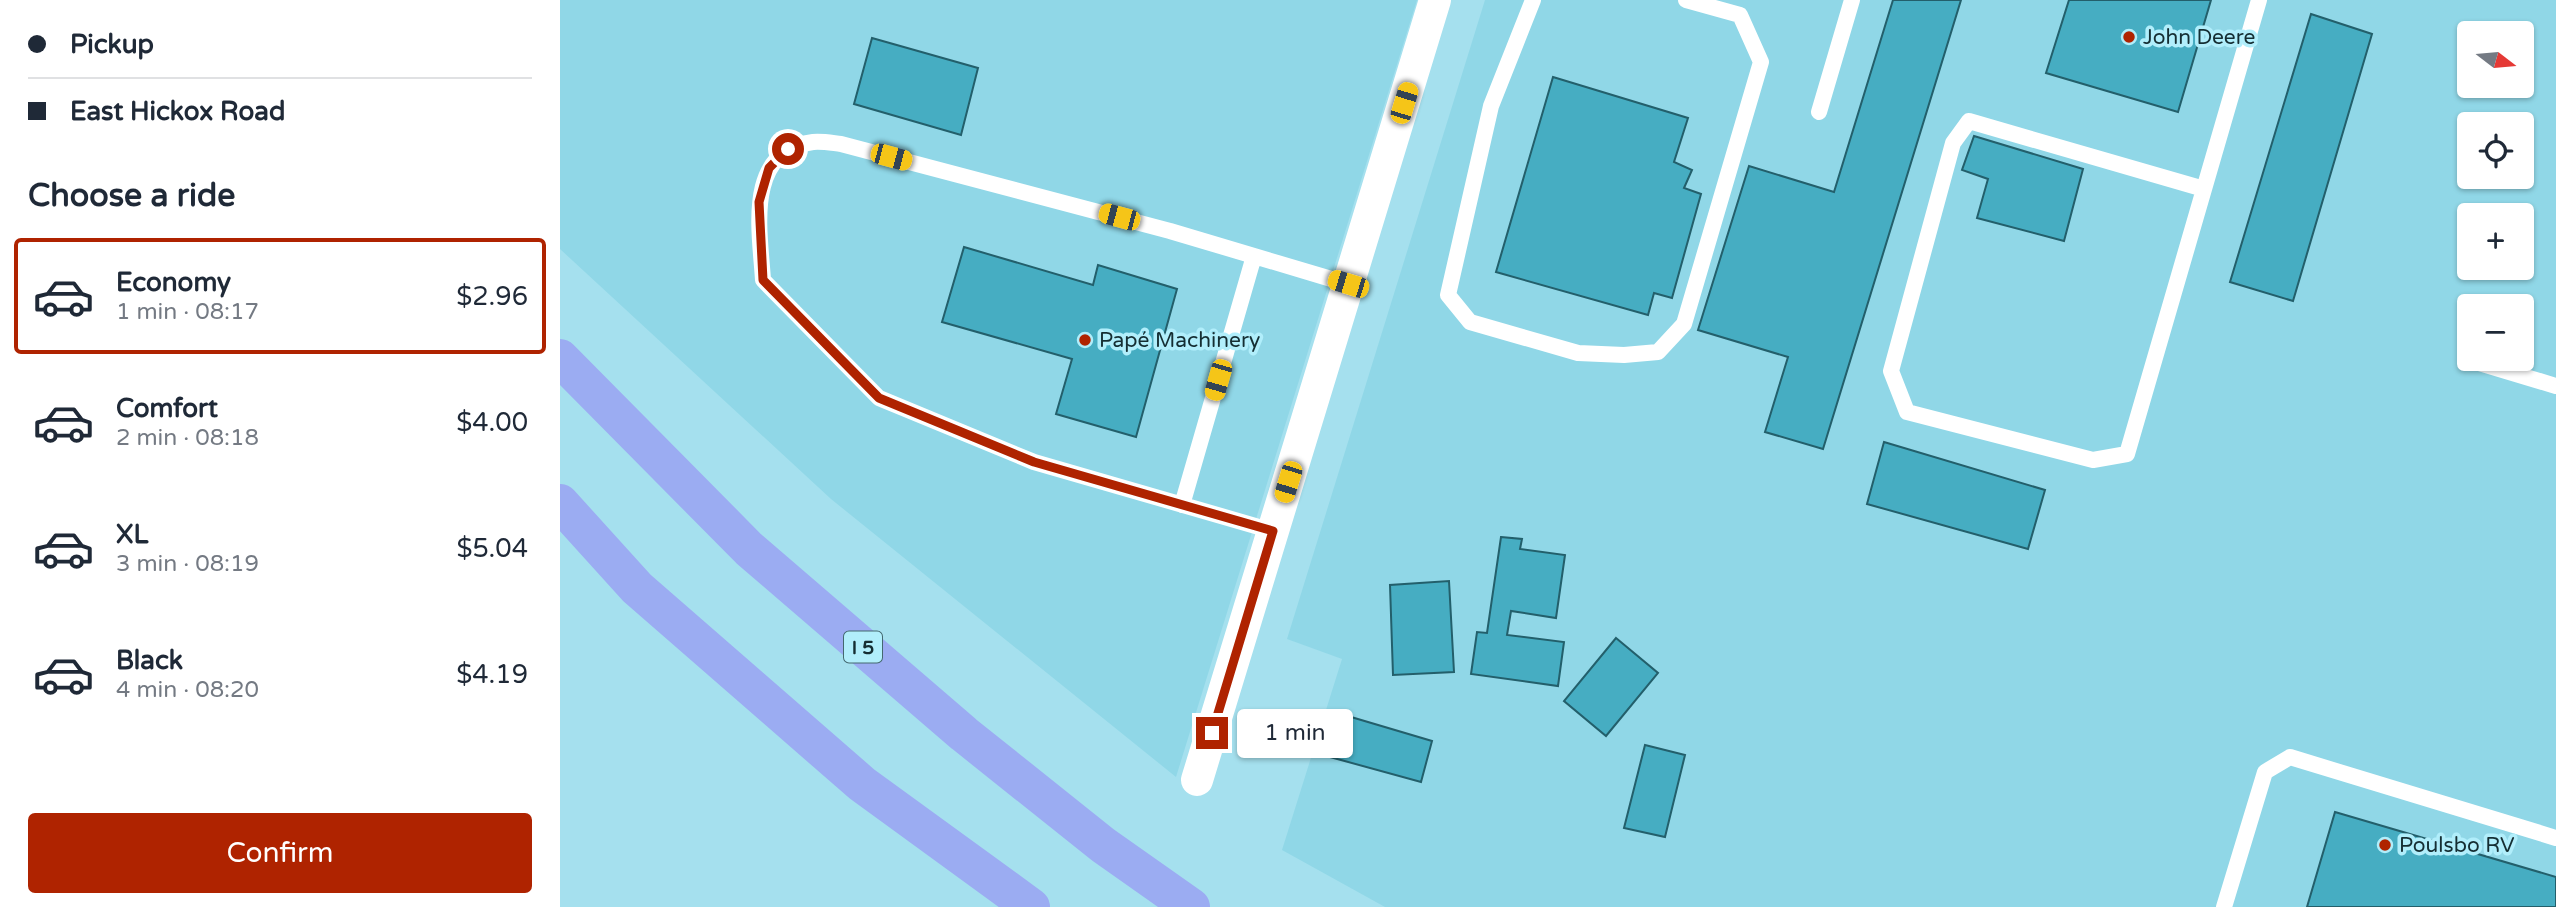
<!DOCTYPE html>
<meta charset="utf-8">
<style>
:root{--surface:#fff;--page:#f2f2f3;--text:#1f2937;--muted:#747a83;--line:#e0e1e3;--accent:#af2300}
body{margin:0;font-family:"Varela Round",sans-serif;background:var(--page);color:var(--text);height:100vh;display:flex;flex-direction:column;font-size:26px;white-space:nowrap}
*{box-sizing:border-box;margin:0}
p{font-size:23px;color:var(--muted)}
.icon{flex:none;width:38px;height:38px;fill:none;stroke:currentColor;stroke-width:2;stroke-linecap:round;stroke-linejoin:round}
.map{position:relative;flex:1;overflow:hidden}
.drawer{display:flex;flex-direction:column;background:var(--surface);width:560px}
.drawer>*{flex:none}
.hud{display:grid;align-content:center;height:154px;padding:0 28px;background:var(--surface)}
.needle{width:46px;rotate:106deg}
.tools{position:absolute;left:1897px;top:21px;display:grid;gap:14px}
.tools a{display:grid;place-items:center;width:77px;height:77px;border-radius:7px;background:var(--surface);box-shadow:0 2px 5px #0004;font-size:35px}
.end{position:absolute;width:32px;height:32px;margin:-16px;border:9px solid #af2300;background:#fff;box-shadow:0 0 0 4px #fff}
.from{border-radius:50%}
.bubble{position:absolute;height:49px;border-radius:7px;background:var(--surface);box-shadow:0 2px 5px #0004;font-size:23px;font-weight:600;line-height:49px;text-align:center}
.car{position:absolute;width:21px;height:42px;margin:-21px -10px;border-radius:9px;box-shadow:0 0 5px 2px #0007;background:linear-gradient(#f5c518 24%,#345 0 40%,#f5c518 0 76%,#345 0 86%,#f5c518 0)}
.hud b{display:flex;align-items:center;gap:24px;height:66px;font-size:26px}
.hud b+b{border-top:2px solid var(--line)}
.hud i{width:18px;height:18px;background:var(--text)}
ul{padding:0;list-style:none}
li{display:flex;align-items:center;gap:21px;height:116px;margin:0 14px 10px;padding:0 14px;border:4px solid transparent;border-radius:7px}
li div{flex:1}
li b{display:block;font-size:26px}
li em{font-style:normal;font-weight:600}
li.current{border-color:var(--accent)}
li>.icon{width:63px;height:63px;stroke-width:1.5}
h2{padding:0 28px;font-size:32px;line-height:84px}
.button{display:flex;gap:14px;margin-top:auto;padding:14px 28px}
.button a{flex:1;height:80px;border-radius:7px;background:var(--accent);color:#fff;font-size:28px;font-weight:600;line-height:80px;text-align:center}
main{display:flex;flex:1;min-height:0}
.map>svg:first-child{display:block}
</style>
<main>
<section class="drawer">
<div class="hud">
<b><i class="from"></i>Pickup</b>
<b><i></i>East Hickox Road</b>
</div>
<h2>Choose a ride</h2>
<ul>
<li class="current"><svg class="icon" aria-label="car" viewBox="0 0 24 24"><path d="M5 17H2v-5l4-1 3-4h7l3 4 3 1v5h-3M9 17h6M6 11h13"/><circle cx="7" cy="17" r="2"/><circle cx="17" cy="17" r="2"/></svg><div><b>Economy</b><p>1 min · 08:17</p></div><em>$2.96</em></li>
<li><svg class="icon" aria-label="car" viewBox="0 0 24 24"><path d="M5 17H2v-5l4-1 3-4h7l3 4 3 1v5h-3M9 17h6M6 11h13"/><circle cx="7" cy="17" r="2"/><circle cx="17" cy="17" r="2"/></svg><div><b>Comfort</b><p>2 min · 08:18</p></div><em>$4.00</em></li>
<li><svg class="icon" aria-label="car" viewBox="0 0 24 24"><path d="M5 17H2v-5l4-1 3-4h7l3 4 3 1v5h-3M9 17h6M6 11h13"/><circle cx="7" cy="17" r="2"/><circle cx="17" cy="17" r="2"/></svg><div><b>XL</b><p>3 min · 08:19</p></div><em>$5.04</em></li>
<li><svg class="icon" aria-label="car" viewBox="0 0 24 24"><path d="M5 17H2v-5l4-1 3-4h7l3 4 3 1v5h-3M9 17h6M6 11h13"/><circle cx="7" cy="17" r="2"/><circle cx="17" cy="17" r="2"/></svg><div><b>Black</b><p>4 min · 08:20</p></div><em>$4.19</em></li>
</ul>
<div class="button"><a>Confirm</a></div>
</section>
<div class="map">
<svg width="1996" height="907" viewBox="0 0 1996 907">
<rect width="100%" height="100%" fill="#a5e0ee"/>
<path fill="#90d7e7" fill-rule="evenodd" d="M 0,0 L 857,0 L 616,777 L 271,499 L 0,249 Z
M 925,0 L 1996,0 L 1996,907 L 825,907 L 722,850 L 782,659 L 727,639 ZM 1909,33 L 1962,33 L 1962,86 L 1909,86 ZM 1909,124 L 1962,124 L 1962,177 L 1909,177 ZM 1909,215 L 1962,215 L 1962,268 L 1909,268 ZM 1909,306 L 1962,306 L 1962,359 L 1909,359 Z"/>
<path fill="#46adc2" stroke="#235f6b" stroke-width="2" d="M 1333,0 L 1401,0 L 1263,449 L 1205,432 L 1228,357 L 1138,330 L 1189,166 L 1274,192 Z
M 1509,0 L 1651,0 L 1618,112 L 1486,73 Z
M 1751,14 L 1812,34 L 1733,301 L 1670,282 Z
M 312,38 L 418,68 L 401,135 L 294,104 Z
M 993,77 L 1128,118 L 1114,162 L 1132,170 L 1124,188 L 1141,194 L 1112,298 L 1094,293 L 1088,315 L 936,272 Z
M 1414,136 L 1523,169 L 1504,241 L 1417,218 L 1428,179 L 1402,170 Z
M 404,247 L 533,285 L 538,265 L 617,289 L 576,437 L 496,414 L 512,359 L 382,322 Z
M 1324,442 L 1485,490 L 1468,549 L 1307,504 Z
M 941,537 L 962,539 L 960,549 L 1005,555 L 996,618 L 951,611 L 947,635 L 1004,642 L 998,686 L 911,674 L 917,632 L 927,633 Z
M 889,581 L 894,672 L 833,675 L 830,585 Z
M 1056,638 L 1098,673 L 1046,736 L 1004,701 Z
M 781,714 L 872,741 L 861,782 L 770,757 Z
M 1085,745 L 1125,755 L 1105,837 L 1064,828 Z
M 1775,812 L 1996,877 L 1996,907 L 1747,907 Z"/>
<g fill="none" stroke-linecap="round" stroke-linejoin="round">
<path stroke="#fff" stroke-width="16" d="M 973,0 L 931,106 L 888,295 L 910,322 L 1018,353 L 1064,355 L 1098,352 L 1124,324 L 1201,62 L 1180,15 L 1126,0
M 1259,112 L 1292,0
M 1644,189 L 1409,121 L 1393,143 L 1331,371 L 1347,412 L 1533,460 L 1567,454 L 1699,0
M 1916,362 L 1996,386
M 622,505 L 694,256
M 713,531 L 474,462 L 319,398 L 203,280 C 200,231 184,151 253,142 C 262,141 272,143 281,144 L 610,231 L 788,284
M 1664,907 L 1705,772 L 1730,757 L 1996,838"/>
<path stroke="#fff" stroke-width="32" d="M 637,780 L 875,0"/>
<path stroke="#9bacf2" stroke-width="38" d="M 0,358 L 189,549 L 404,734 L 543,845 L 631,907
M 0,503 L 77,588 L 302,784 L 471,907"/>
</g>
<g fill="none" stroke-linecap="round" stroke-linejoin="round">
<path stroke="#af2300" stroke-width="9" d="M 228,149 L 209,168 L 199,202 L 203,280 L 319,398 L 474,462 L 713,531 L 652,733"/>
</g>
<g fill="#af2300" stroke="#b1eefb" stroke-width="2.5">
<circle cx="1569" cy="37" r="7"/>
<circle cx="525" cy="340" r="7"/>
<circle cx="1825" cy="845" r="7"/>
</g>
<g text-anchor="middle" stroke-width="7" stroke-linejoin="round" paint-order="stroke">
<rect fill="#b1eefb" stroke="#44686f" stroke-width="2" x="284" y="631.5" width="38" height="31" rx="5"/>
<g font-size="19" font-weight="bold" fill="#152e33">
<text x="303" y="654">I 5</text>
</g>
<g font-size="21" fill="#152e33" stroke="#b1eefb" text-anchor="start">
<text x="1583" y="44">John Deere</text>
<text x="539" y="347">Papé Machinery</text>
<text x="1839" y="852">Poulsbo RV</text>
</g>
</g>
</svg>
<div class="tools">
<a><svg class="needle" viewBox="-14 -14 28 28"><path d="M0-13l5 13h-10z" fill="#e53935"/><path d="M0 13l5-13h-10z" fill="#747a83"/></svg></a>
<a><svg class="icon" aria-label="locate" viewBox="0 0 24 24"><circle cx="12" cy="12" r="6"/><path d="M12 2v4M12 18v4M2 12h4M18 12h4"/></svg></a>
<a>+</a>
<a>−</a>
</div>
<i class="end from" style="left:228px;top:149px"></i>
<i class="end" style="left:652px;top:733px"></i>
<div class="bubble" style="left:677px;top:709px;width:116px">1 min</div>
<i class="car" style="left:844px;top:103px;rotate:17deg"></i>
<i class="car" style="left:331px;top:157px;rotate:105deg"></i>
<i class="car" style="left:559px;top:217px;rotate:285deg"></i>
<i class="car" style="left:788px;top:284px;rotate:287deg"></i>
<i class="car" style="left:658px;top:380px;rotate:196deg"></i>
<i class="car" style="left:728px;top:482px;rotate:197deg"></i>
</div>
</main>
